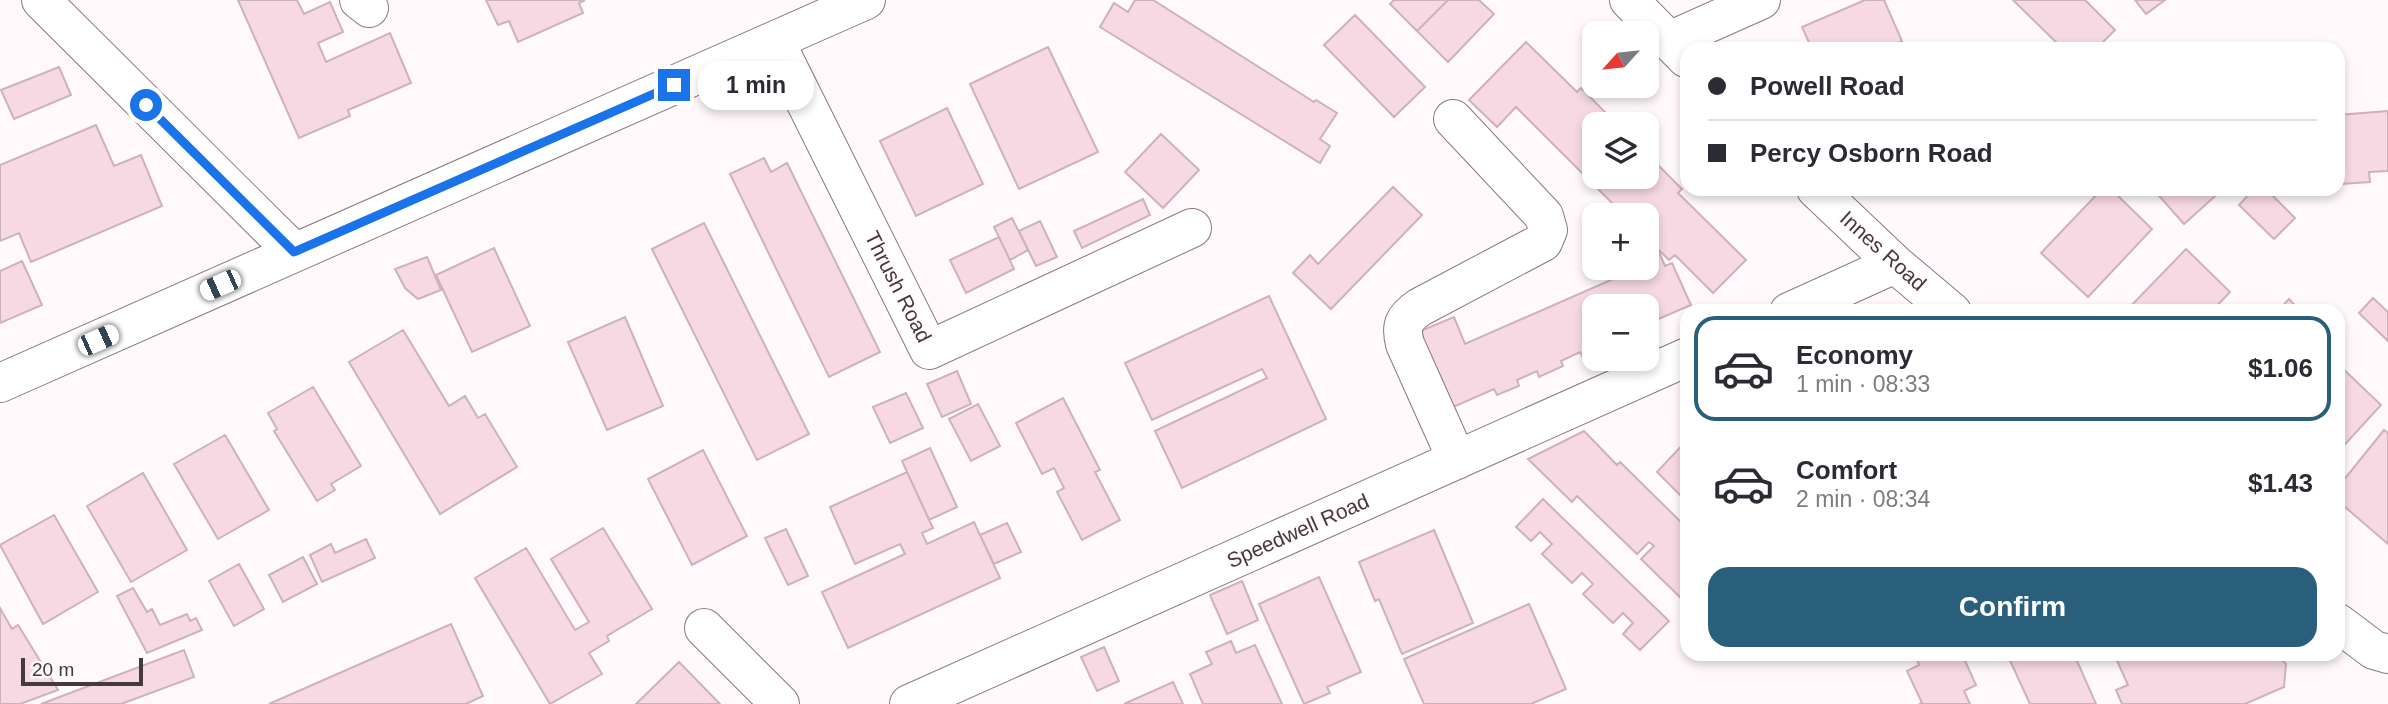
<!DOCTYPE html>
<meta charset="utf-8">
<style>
:root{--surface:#fff;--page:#f2f2f3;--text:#2b2b33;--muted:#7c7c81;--line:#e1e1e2;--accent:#295f7a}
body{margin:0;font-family:Arial,sans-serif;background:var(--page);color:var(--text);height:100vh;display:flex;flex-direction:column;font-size:26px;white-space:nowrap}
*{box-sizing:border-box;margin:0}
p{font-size:23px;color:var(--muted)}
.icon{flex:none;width:38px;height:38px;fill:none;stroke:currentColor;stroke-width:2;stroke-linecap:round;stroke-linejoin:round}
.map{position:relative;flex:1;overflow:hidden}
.drawer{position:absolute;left:1680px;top:304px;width:665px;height:357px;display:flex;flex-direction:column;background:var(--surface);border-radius:21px;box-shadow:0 4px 10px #0003}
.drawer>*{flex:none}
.hud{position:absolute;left:1680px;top:42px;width:665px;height:154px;border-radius:21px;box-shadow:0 4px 10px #0003;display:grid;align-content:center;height:154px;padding:0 28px;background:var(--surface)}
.needle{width:46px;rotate:243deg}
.fabs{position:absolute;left:1582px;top:21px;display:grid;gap:14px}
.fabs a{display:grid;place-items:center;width:77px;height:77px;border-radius:14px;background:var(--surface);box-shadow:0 4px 10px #0003;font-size:35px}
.scale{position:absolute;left:21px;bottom:18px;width:122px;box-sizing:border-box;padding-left:7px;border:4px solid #45393d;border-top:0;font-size:19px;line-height:24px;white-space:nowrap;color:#45393d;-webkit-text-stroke:5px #fff9fb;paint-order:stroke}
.end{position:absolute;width:32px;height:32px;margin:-16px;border:9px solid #1a73e8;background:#fff;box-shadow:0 0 0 4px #fff}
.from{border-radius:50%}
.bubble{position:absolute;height:49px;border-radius:21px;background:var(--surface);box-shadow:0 4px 10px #0003;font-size:23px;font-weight:600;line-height:49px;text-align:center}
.car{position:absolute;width:21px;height:42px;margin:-21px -10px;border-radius:9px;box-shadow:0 0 5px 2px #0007;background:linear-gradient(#fff 24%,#345 0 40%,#fff 0 76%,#345 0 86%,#fff 0)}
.hud b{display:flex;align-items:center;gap:24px;height:66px;font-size:26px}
.hud b+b{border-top:2px solid var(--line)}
.hud i{width:18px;height:18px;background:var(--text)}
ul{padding:12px 0 0;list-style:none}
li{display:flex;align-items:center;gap:21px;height:105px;margin:0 14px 10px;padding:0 14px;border:4px solid transparent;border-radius:21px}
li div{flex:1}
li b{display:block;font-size:26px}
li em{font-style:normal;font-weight:600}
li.on{border-color:var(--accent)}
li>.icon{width:63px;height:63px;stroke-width:1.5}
.button{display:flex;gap:14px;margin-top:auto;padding:14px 28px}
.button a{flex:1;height:80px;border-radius:21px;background:var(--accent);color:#fff;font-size:28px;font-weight:600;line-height:80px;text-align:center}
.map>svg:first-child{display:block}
</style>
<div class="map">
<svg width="2388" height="704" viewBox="0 0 2388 704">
<rect width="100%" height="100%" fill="#fff9fb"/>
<path fill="#f7d9e3" stroke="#cdb2bc" stroke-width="2" d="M 238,0 L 297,0 L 304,14 L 330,2 L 343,32 L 318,43 L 326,62 L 390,33 L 411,83 L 348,110 L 350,116 L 299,138 Z
M 486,0 L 585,0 L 579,3 L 583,13 L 518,42 L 509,21 L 498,25 Z
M 1135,0 L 1153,0 L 1314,102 L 1316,100 L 1337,113 L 1320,139 L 1330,146 L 1320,163 L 1100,27 L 1114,3 L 1128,12 Z
M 1394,0 L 1448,0 L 1417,31 L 1390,4 Z
M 1448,0 L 1479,0 L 1494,14 L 1448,62 L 1417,31 Z
M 1865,0 L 1884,0 L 1902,41 L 1885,49 L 1812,49 L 1802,27 Z
M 2013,0 L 2085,0 L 2115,30 L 2096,49 L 2063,49 Z
M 2135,0 L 2165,0 L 2146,14 Z
M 1355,15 L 1425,87 L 1394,117 L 1324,45 Z
M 1526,42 L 1577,92 L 1581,88 L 1616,123 L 1594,124 L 1594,177 L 1647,177 L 1648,155 L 1682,189 L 1678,193 L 1746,260 L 1713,293 L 1675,255 L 1669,260 L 1647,238 L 1647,215 L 1624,215 L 1516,107 L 1497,127 L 1469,100 Z
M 1048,47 L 1098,152 L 1019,189 L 970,84 Z
M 59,67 L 71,95 L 14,119 L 1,90 Z
M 947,108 L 983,184 L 916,216 L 880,141 Z
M 2388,111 L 2388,171 L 2369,172 L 2370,182 L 2341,184 L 2338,115 Z
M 96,125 L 114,166 L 141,155 L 162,206 L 31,262 L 19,233 L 0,241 L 0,165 Z
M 1161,134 L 1199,170 L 1163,208 L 1125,172 Z
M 764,158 L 771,172 L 787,163 L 880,352 L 829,377 L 730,174 Z
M 1393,187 L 1422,215 L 1331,309 L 1293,273 L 1310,255 L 1318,264 Z
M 2102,189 L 2111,189 L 2152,229 L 2088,297 L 2041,253 Z
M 2153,189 L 2223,189 L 2184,224 Z
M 2254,189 L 2266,189 L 2295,218 L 2274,239 L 2239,205 Z
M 1143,199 L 1150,215 L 1082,248 L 1074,231 Z
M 1012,218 L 1028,250 L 1010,260 L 994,227 Z
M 1040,221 L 1057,257 L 1036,266 L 1019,231 Z
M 704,223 L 809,434 L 757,460 L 652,249 Z
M 999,237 L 1014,269 L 966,293 L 950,260 Z
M 494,248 L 530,326 L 472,352 L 436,275 Z
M 2186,249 L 2230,292 L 2211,312 L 2125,312 Z
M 1658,250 L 1665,266 L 1672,263 L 1691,305 L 1647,324 L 1647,306 L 1594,306 L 1594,353 L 1583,358 L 1580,352 L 1561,361 L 1563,366 L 1539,377 L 1537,371 L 1517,380 L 1519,386 L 1497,395 L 1494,389 L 1451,408 L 1418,332 L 1454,317 L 1465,344 L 1638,268 L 1647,268 L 1647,255 Z
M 427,257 L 441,290 L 418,299 L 405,288 L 395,269 Z
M 22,261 L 42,305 L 0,323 L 0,271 Z
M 1269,296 L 1326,419 L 1182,488 L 1155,431 L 1267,378 L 1262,369 L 1152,420 L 1125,363 Z
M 2373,298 L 2388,312 L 2388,341 L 2359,313 Z
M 2289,299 L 2301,312 L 2277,312 Z
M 625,317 L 663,406 L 607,430 L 568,342 Z
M 403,330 L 449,406 L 465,396 L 478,418 L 485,414 L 517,467 L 440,514 L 349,362 Z
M 2338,364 L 2381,405 L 2338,452 Z
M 957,371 L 971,404 L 942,417 L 927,384 Z
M 313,387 L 361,466 L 331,484 L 335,490 L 317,501 L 274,431 L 277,429 L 268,413 Z
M 906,393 L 923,428 L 890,443 L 873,407 Z
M 1063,398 L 1100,470 L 1095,472 L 1120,520 L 1082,540 L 1057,492 L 1064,488 L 1054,468 L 1042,474 L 1016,423 Z
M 978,404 L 1000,446 L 971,461 L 949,419 Z
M 2384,430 L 2388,433 L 2388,544 L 2338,501 L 2338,487 Z
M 1584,431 L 1617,465 L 1620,462 L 1687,528 L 1687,604 L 1641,559 L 1654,546 L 1649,542 L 1637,554 L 1577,496 L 1572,502 L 1528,459 Z
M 225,435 L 269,510 L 218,539 L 174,464 Z
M 1687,440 L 1687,502 L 1657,472 Z
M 930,448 L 957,507 L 929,520 L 902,461 Z
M 703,450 L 747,536 L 692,565 L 648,479 Z
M 907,472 L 933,528 L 922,533 L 927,544 L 974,522 L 1000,578 L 848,648 L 822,592 L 905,554 L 900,544 L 855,564 L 830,507 Z
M 143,473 L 187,550 L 131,582 L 87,506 Z
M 1543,499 L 1669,621 L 1640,650 L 1623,634 L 1633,623 L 1623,613 L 1613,623 L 1583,594 L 1593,584 L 1582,573 L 1572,583 L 1542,554 L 1552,544 L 1540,532 L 1531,541 L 1516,527 Z
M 54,515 L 98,592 L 43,624 L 0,545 Z
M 1007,523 L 1021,552 L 994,564 L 980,535 Z
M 603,528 L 652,609 L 607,636 L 609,641 L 589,653 L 602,674 L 550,704 L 475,578 L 526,548 L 575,630 L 589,622 L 551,559 Z
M 786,529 L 808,576 L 788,585 L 765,538 Z
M 1434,530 L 1473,623 L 1402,654 L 1379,599 L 1375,601 L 1359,562 Z
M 366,539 L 375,558 L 322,582 L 310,555 L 331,544 L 335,553 Z
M 303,557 L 317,584 L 283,602 L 269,575 Z
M 239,564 L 264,609 L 234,626 L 209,581 Z
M 1319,577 L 1361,672 L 1327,687 L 1330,693 L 1304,704 L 1259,604 Z
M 1242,581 L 1258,620 L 1227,634 L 1210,595 Z
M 133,588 L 147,612 L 152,609 L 160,625 L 187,614 L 190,621 L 196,618 L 202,630 L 147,653 L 117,596 Z
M 1529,604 L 1566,689 L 1531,704 L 1424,704 L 1404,659 Z
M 0,608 L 12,629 L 18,625 L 58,690 L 20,704 L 0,704 Z
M 451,624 L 483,696 L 466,704 L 269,704 Z
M 1231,641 L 1236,653 L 1255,645 L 1282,704 L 1203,704 L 1190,674 L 1212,664 L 1206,652 Z
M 1104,647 L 1119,681 L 1097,691 L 1081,657 Z
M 184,650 L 194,677 L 121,704 L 41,704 Z
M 1915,654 L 1962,654 L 1976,685 L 1964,691 L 1970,704 L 1919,704 L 1922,703 L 1907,671 L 1919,665 Z
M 2007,654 L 2074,654 L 2096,704 L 2030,704 Z
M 2114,654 L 2275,654 L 2286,664 L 2284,687 L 2245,704 L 2122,704 L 2116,690 L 2128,685 Z
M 679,662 L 720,704 L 636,704 Z
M 1173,682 L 1183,704 L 1124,704 Z"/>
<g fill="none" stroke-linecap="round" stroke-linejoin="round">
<g stroke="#8f767f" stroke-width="40">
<path id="minor" d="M 41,0 L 294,252
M 359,0 L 369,8
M 1629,0 L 1686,58
M 775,41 L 929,350 L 1192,228
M 1669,41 L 1761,0
M 1453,119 L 1544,216 L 1548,230 L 1543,242 L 1420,307 C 1404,318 1400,325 1405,344 L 1457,460
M 1816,189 L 1895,264 L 1952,312
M 1789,312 L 1895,264
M 0,383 L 866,0
M 2338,623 L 2374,650 L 2388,654
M 704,628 L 780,704
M 909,704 L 1687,357"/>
</g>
<use href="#minor" stroke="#fff" stroke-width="38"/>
</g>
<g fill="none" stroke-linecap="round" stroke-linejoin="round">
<path stroke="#1a73e8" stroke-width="9" d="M 146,105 L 294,252 L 674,85"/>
</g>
<g text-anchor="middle" stroke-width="5" stroke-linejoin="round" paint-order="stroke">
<g font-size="21" fill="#45393d" stroke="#fff9fb">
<text transform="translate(1883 251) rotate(42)" y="7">Innes Road</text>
<text transform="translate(898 287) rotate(63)" y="7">Thrush Road</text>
<text transform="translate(1298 531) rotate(-24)" y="7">Speedwell Road</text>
</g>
</g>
</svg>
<div class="fabs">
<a><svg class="needle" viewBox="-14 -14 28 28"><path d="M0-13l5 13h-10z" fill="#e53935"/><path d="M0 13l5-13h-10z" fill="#7c7c81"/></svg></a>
<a><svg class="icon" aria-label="layers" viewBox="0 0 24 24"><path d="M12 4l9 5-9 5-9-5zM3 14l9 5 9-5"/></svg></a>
<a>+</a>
<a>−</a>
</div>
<div class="scale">20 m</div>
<i class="end from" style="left:146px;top:105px"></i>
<i class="end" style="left:674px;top:85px"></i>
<div class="bubble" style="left:698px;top:61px;width:116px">1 min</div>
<i class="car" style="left:220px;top:285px;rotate:246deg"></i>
<i class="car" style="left:98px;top:340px;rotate:66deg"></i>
<div class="hud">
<b><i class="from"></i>Powell Road</b>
<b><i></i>Percy Osborn Road</b>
</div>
<section class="drawer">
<ul>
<li class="on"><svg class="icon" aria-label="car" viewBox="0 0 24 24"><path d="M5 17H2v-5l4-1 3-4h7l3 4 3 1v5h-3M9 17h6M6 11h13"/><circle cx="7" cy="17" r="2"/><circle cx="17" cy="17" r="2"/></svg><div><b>Economy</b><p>1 min · 08:33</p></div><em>$1.06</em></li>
<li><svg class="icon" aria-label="car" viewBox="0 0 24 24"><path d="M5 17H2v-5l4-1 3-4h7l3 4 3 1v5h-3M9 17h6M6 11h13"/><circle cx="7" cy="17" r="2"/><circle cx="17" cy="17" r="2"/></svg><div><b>Comfort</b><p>2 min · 08:34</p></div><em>$1.43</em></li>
</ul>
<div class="button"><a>Confirm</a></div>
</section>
</div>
